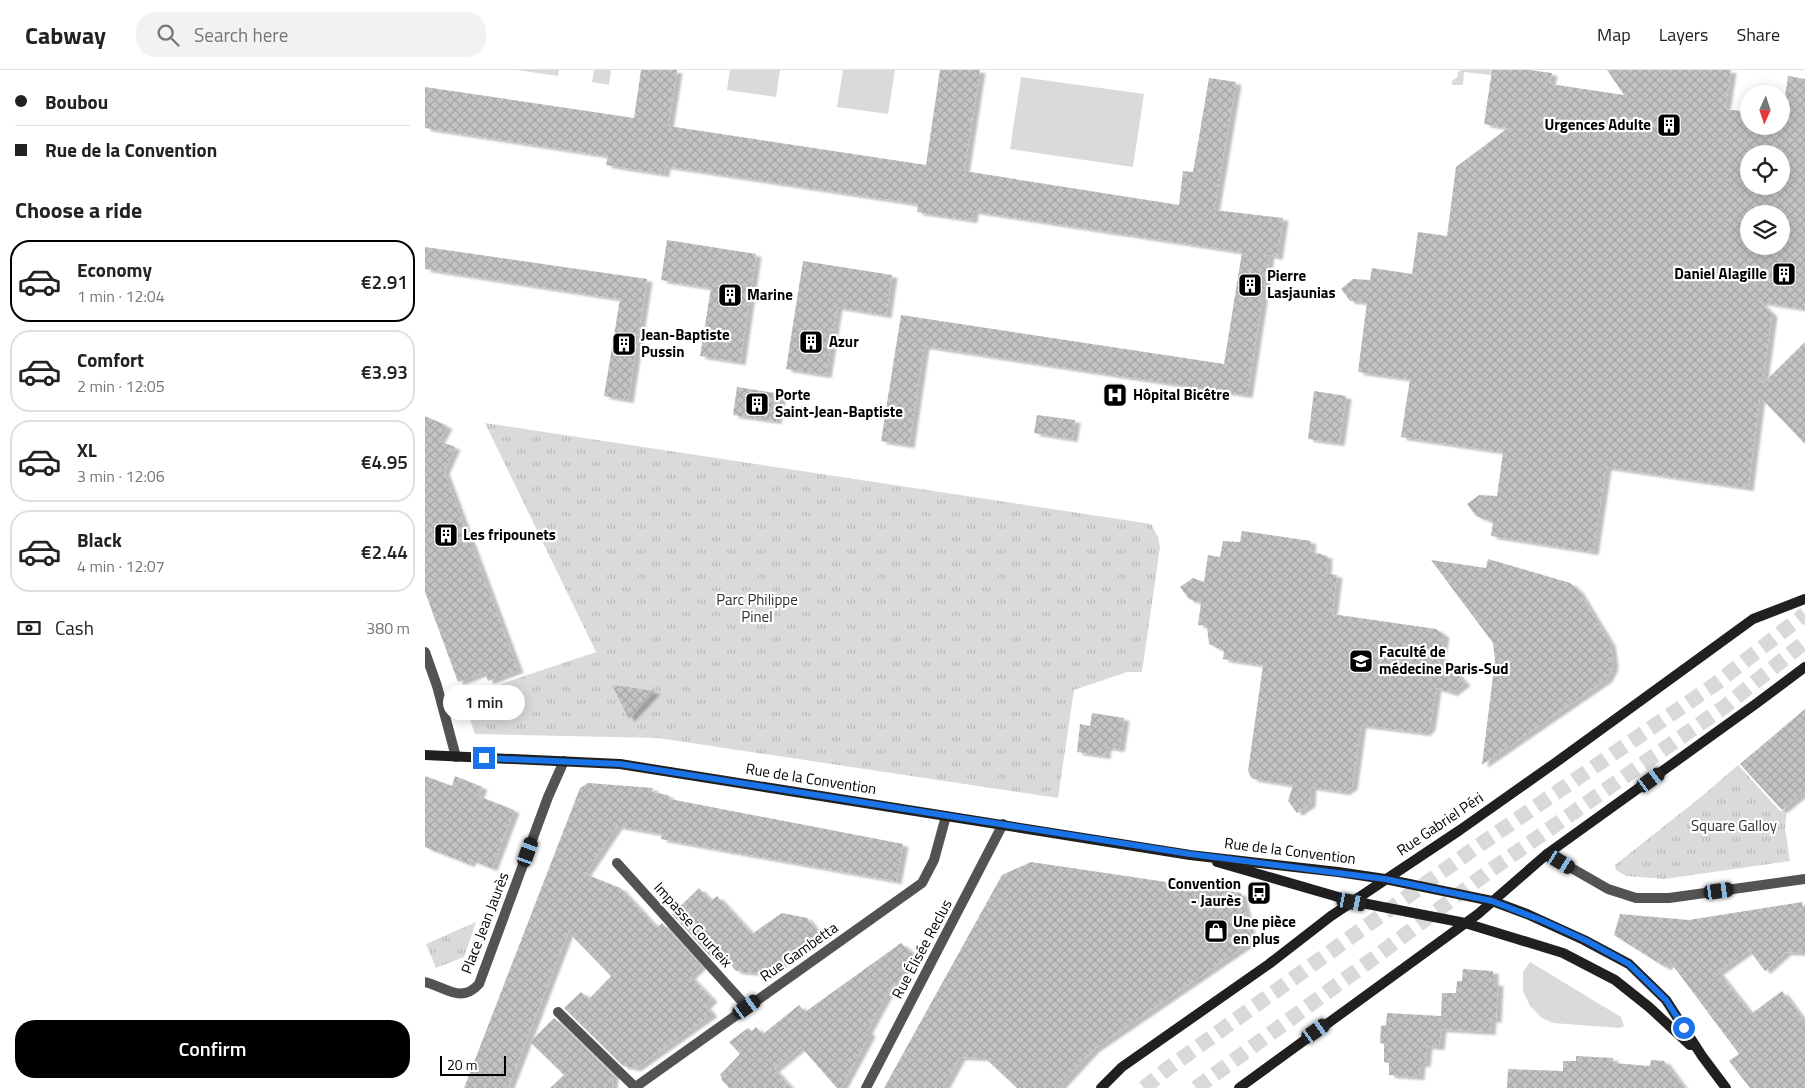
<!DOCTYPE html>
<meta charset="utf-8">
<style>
:root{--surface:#fff;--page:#f2f2f2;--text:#222;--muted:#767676;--line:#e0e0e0;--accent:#000}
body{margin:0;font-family:"Titillium Web",sans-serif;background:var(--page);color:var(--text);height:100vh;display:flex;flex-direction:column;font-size:19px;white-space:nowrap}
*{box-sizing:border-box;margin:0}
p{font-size:16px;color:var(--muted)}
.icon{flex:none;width:28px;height:28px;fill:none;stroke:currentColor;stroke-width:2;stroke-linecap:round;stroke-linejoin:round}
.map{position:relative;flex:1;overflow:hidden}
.side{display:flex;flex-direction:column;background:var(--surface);width:425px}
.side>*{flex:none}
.hud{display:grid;align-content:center;height:110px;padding:0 15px;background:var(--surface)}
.needle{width:32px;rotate:183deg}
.tools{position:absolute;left:1315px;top:15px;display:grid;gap:10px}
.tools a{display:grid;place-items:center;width:50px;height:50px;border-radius:50%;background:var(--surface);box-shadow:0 2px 12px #0003;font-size:25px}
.scale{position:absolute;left:15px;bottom:12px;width:66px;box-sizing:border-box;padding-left:5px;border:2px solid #000;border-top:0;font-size:14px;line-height:18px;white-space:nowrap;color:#000;-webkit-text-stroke:4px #fff;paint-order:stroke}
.end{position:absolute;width:22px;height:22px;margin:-11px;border:6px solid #1a73e8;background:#fff;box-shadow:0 0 0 2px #fff}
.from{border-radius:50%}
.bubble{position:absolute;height:35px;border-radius:18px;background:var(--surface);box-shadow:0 2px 12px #0003;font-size:16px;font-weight:600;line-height:35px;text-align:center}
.car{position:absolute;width:15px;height:30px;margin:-15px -8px;border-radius:6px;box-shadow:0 0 4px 1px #0007;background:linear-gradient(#222 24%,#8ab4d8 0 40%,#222 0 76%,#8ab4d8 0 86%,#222 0)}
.hud b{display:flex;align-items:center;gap:18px;height:48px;font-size:19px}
.hud b+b{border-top:1px solid var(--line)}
.hud i{width:12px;height:12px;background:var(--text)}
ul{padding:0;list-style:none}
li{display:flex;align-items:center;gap:15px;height:82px;margin:0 10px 8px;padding:0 5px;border:2px solid var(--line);border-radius:20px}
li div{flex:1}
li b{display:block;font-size:19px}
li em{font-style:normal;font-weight:600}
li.current{border-color:var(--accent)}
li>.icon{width:45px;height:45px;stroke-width:1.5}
h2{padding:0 15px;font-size:22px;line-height:60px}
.pay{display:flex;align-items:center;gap:12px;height:55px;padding:0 15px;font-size:19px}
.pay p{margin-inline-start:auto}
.button{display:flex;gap:10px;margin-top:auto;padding:10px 15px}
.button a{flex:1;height:58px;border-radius:20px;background:var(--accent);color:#fff;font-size:20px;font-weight:600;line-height:58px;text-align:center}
header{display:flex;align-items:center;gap:30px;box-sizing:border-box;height:70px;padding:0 25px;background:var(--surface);border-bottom:1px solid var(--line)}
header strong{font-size:24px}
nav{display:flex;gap:28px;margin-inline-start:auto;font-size:18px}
.search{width:350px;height:45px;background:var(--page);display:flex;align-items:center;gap:12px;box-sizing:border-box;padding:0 18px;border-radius:20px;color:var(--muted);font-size:19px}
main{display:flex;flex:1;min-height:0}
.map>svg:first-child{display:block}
</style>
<header>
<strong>Cabway</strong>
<div class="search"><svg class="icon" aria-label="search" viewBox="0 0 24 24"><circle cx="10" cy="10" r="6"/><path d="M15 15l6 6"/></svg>Search here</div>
<nav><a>Map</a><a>Layers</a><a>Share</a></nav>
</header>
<main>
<section class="side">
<div class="hud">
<b><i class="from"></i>Boubou</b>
<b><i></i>Rue de la Convention</b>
</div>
<h2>Choose a ride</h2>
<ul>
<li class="current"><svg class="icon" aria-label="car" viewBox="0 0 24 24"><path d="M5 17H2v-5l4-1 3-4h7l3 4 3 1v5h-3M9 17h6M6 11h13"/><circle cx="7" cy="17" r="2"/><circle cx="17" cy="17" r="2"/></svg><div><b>Economy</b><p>1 min · 12:04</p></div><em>€2.91</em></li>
<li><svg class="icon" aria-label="car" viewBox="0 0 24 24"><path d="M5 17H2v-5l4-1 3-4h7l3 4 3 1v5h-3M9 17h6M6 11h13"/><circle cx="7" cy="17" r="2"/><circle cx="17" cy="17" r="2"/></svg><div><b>Comfort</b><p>2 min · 12:05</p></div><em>€3.93</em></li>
<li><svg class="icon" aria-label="car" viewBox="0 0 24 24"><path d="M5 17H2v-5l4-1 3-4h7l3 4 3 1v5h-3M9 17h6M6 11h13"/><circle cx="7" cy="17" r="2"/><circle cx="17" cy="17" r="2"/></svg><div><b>XL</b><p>3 min · 12:06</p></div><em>€4.95</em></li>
<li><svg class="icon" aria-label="car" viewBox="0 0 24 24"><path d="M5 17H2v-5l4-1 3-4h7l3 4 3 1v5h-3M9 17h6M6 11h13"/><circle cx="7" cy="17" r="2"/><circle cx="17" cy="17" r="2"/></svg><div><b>Black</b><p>4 min · 12:07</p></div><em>€2.44</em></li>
</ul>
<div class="pay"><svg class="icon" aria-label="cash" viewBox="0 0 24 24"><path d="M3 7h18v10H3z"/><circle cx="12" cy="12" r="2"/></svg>Cash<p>380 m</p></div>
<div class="button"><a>Confirm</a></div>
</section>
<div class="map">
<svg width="1380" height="1018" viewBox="0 0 1380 1018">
<defs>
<pattern id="park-tufts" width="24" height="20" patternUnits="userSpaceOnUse" patternTransform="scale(1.25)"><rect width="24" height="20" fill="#dadada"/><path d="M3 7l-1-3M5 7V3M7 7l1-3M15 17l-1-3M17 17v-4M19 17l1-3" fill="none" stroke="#b9b9b9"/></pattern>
<pattern id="building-cross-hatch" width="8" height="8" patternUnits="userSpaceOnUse" patternTransform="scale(1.25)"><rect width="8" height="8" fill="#c3c3c3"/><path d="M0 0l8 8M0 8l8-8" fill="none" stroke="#a6a6a6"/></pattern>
<filter id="shadow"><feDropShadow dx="5.5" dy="3" stdDeviation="1" flood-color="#0004"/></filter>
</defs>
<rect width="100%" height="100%" fill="#fff"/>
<path fill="#dadada" d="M 92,0 L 134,0 L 133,6 Z
M 169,0 L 186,0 L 184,15 L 167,12 Z
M 305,0 L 355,0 L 351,27 L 302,20 Z
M 418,0 L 470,0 L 463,44 L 412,37 Z
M 1036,0 L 1067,0 L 1066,5 L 1039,2 L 1038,15 L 1027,15 L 1027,11 L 1033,6 L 1033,2 Z
M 596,7 L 719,24 L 708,97 L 585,79 Z
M 1105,892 L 1196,947 L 1199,956 L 1195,958 L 1128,953 L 1117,948 L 1105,936 L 1098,921 L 1098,902 Z"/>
<path fill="url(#park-tufts)" d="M 60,353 L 726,454 L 733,467 L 735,477 L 717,602 L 702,602 L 649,620 L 633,728 L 233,668 L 50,664 L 37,627 L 171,582 Z
M 1313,695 L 1355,741 L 1362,739 L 1360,758 L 1365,791 L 1239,809 L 1201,806 L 1191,800 L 1190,795 L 1276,727 Z
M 51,852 L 39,887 L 11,898 L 1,874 Z"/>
<path fill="url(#building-cross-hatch)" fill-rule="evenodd" filter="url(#shadow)" d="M 216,0 L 252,0 L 243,56 L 501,95 L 515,0 L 555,0 L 539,101 L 754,135 L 758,101 L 768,102 L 784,8 L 811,12 L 789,140 L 858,148 L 852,187 L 844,185 L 822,325 L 499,276 L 484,375 L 456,371 L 476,245 L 799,294 L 817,182 L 548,141 L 547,150 L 492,142 L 493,134 L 240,96 L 239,104 L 181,95 L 183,86 L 0,58 L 0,17 L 209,48 Z
M 1067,0 L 1104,0 L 1127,3 L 1125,14 L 1199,25 L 1182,0 L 1306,0 L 1300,39 L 1324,42 L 1324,56 L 1356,56 L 1356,27 L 1360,27 L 1363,6 L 1380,9 L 1380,239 L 1335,232 L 1347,244 L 1337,314 L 1380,272 L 1380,374 L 1335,327 L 1323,418 L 1181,397 L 1168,482 L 1066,466 L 1068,452 L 1051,446 L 1042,434 L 1054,425 L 1072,426 L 1078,382 L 976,367 L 985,309 L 933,302 L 942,232 L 925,231 L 916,219 L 928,209 L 945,210 L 947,198 L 987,204 L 993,162 L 1022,166 L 1031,97 L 1083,58 L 1059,54 ZM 1324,84 L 1356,84 L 1356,116 L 1324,116 ZM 1324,144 L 1356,144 L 1356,176 L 1324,176 Z
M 242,170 L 331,184 L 315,292 L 275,286 L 286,218 L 236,210 Z
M 0,177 L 222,209 L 203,330 L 179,326 L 195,229 L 0,199 Z
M 378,191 L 467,205 L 461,245 L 412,237 L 401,305 L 361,299 Z
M 312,317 L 356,324 L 351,351 L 308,345 Z
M 889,321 L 921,326 L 914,373 L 883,369 Z
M 612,345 L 650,350 L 647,369 L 609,363 Z
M 0,346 L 22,356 L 14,371 L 30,377 L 19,401 L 93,600 L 63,611 L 60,602 L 33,612 L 0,522 Z
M 817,461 L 886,471 L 885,481 L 902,486 L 901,503 L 912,505 L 907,544 L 1011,559 L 1019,565 L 1013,600 L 1030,601 L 1040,613 L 1027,623 L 1011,618 L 1005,657 L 1000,663 L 936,655 L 927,717 L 919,722 L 886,717 L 885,734 L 872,743 L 863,731 L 868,715 L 829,709 L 826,707 L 823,701 L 838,595 L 798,589 L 799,581 L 784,574 L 782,556 L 773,555 L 776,533 L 764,529 L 755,517 L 768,508 L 779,512 L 783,485 L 795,487 L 798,471 L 815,472 Z
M 1063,489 L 1145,513 L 1153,520 L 1185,573 L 1188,593 L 1187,599 L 1182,609 L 1057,695 L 1070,590 L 1068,573 L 1006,490 L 1061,498 Z
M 187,615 L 202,617 L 230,621 L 204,649 Z
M 1380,639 L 1380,721 L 1357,740 L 1315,694 Z
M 667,643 L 699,648 L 694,679 L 681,677 L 680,686 L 652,682 L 655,654 L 665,656 Z
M 0,706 L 27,716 L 30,706 L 57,717 L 53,726 L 89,740 L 67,798 L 46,790 L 44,794 L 0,777 Z
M 163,713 L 228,718 L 227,722 L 243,725 L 245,729 L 478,774 L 471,811 L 236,769 L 237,764 L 192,756 L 160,804 L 195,818 L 232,858 L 237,853 L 276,896 L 265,906 L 287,929 L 280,936 L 287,944 L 211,998 L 198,996 L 139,938 L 156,922 L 164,929 L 186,906 L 143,862 L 83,1018 L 39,1018 L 155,718 Z
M 606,792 L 816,823 L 827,871 L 669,979 L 633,1018 L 592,1018 L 560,988 L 535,987 L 518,1018 L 459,1018 L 577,805 Z
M 274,818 L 286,831 L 292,826 L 327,864 L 357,843 L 382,848 L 393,863 L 390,866 L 392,869 L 342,904 L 311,901 L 301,889 L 298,891 L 290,883 L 286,887 L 247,844 Z
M 1377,832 L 1378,838 L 1380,838 L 1380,883 L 1361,882 L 1340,901 L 1324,880 L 1293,902 L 1326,944 L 1357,921 L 1380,952 L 1380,1018 L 1325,1018 L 1304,991 L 1314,984 L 1246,893 L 1240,897 L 1189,865 L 1195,844 L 1264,850 Z
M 476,873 L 488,884 L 470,917 L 467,915 L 442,961 L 445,964 L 416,1018 L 412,1018 L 376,977 L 349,999 L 366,1018 L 304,1018 L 296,1009 L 297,1007 L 295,1005 L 315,984 L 304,972 L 323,958 L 327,961 L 331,957 L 338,964 L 374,935 L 380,942 Z
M 1038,899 L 1068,901 L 1068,913 L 1073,913 L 1071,950 L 1066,949 L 1065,962 L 1016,959 L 1014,977 L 1002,976 L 1000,994 L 995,994 L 994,1007 L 964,1005 L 964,993 L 959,992 L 959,974 L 955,973 L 956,956 L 961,955 L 962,943 L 1016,946 L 1017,923 L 1031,923 L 1032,911 L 1037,911 Z
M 129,948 L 188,1005 L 187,1018 L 125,1018 L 139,1005 L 105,972 Z
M 1151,986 L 1188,988 L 1188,993 L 1225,996 L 1226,990 L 1239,991 L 1259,1018 L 1082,1018 L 1083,999 L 1138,1001 L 1138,991 L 1151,991 Z"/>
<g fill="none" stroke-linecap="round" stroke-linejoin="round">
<path stroke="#d9d9d9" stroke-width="15" stroke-dasharray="15 8" stroke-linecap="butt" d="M 719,1018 L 742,999 L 1050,778 L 1289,615 L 1380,544
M 771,1018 L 953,885 L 1066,800 L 1299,637 L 1380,572"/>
<path stroke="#535353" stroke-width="10" d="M 0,582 L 12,616 L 31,687
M 1122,784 L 1183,819 L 1211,828 L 1244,828 L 1380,809
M 192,793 L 322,937
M 0,912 C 21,917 36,934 54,914 L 123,727 L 139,691
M 133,942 L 210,1017
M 209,1018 L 497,813 L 509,790 L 521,746
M 441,1018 L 578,754"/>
<path stroke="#202020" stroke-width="10" d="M 0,685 L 195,694 L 765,785 L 913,802 L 960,809 L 1067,831 L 1102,844 L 1159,870 L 1204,894 L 1241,930 L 1277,986 L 1301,1018
M 792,792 L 927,831 L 1040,853 L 1138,883 L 1190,910 L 1224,937 L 1265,975
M 676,1018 L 697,997 L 844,894 L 906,846 L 1035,760 L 1130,693 L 1328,549 L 1380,529
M 814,1018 L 1053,844 L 1122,784 L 1332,633 L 1380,597"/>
</g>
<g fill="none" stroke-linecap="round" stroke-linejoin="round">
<path stroke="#1a73e8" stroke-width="6" d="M 59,688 L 195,694 L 765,784 L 960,809 L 1067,831 L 1116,850 L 1160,870 L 1204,894 L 1241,930 L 1259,958"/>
</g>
<defs>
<g id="building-square" transform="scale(1.25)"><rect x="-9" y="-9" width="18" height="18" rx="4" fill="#000" stroke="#fff"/><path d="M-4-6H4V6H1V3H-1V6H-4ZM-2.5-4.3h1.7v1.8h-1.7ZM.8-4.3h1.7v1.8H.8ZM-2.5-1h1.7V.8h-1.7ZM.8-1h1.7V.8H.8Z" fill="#fff"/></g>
<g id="hospital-square" transform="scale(1.25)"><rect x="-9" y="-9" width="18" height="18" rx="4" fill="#000" stroke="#fff"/><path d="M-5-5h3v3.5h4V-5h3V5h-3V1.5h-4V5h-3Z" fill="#fff"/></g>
<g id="university-square" transform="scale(1.25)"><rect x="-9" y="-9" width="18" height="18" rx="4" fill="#000" stroke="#fff"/><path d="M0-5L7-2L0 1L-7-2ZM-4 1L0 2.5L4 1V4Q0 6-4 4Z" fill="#fff"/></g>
<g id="bus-square" transform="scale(1.25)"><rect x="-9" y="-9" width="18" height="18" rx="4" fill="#000" stroke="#fff"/><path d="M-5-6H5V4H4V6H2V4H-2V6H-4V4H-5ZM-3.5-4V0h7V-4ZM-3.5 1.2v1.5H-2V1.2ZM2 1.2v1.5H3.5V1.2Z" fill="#fff"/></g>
<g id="shop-square" transform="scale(1.25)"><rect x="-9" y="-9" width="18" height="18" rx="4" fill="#000" stroke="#fff"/><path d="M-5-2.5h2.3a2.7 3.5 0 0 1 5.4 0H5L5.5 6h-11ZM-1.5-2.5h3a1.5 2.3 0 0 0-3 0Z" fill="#fff"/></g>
</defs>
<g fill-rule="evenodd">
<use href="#building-square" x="1244" y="55"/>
<use href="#building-square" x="1359" y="204"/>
<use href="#building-square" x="825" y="215"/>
<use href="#building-square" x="305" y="225"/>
<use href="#building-square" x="386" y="272"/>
<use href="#building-square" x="199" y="274"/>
<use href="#hospital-square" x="690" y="325"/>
<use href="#building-square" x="332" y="334"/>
<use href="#building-square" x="21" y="465"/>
<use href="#university-square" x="936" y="591"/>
<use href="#bus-square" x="834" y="823"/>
<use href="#shop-square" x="791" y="861"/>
</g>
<g text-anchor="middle" stroke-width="4.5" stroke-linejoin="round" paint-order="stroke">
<g font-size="15" font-weight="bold" fill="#000" stroke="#fff" text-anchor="start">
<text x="1226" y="60" text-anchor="end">Urgences Adulte</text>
<text x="1342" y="209" text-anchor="end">Daniel Alagille</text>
<text x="842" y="211">Pierre<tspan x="842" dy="17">Lasjaunias</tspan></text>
<text x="322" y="230">Marine</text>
<text x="216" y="270">Jean-Baptiste<tspan x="216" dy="17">Pussin</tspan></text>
<text x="404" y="277">Azur</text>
<text x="350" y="330">Porte<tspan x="350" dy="17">Saint-Jean-Baptiste</tspan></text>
<text x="708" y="330">Hôpital Bicêtre</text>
<text x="38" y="470">Les fripounets</text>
<text x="954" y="587">Faculté de<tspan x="954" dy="17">médecine Paris-Sud</tspan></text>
<text x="816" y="819" text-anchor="end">Convention<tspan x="816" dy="17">- Jaurès</tspan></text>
<text x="808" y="857">Une pièce<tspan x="808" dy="17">en plus</tspan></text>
</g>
<g font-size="15" fill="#313131" stroke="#fff">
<text x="332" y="535">Parc Philippe<tspan x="332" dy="17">Pinel</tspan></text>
<text x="1309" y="761">Square Galloy</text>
</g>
<g font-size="15" fill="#000" stroke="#fff">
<text transform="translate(386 709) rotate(9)" y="5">Rue de la Convention</text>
<text transform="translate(1015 754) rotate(-34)" y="5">Rue Gabriel Péri</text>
<text transform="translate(865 781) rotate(7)" y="5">Rue de la Convention</text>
<text transform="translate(60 853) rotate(-69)" y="5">Place Jean Jaurès</text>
<text transform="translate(268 855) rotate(48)" y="5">Impasse Courteix</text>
<text transform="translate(497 879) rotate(-62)" y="5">Rue Élisée Reclus</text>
<text transform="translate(374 882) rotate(-35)" y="5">Rue Gambetta</text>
</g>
</g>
</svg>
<div class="tools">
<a><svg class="needle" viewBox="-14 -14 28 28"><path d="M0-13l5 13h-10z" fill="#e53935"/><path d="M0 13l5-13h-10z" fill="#767676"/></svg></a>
<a><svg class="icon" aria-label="locate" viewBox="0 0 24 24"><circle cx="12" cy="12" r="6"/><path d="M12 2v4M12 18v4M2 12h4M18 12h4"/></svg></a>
<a><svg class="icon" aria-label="layers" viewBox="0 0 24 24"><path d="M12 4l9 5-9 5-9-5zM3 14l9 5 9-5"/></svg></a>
</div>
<div class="scale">20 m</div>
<i class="end from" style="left:1259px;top:958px"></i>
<i class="end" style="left:59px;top:688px"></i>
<div class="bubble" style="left:18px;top:615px;width:82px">1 min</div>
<i class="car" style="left:1226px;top:710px;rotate:54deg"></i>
<i class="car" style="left:103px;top:782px;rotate:20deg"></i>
<i class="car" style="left:1136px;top:792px;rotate:121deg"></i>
<i class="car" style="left:1294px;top:821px;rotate:82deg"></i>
<i class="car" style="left:927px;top:832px;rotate:101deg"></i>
<i class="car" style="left:322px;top:937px;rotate:55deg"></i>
<i class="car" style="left:891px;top:961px;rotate:55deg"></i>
</div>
</main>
